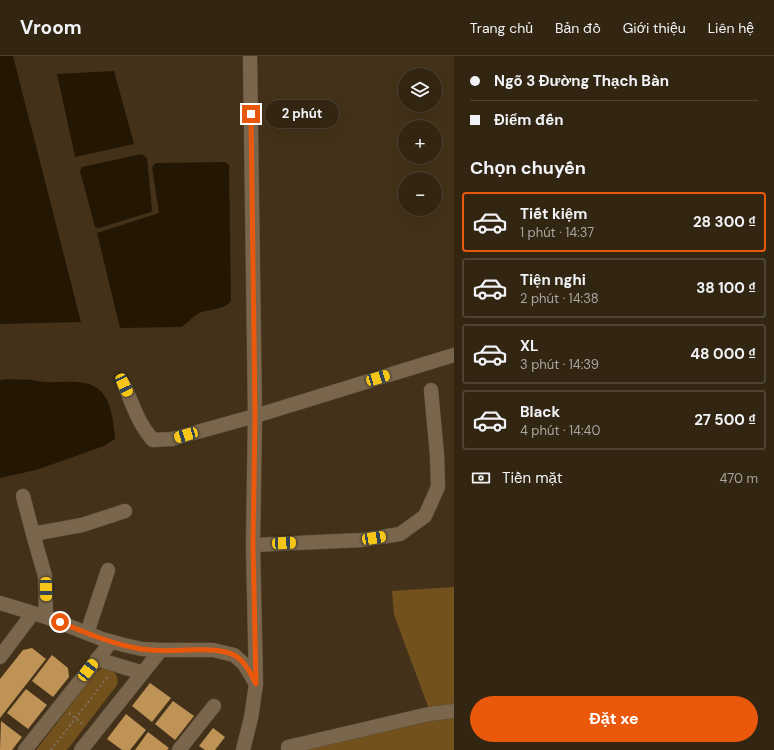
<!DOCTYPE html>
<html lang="vi">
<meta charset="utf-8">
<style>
:root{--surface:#322613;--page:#3d3221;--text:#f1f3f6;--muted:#a8a5a0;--line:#4d4333;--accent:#ea580c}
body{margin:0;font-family:"DM Sans",sans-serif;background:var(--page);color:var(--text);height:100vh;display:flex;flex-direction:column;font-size:15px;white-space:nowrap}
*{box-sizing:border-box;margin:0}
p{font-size:13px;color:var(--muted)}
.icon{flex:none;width:22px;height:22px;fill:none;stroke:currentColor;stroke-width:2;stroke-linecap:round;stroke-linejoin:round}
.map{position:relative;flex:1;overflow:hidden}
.details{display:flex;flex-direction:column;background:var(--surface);width:320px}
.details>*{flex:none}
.hud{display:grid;align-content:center;height:88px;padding:0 16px;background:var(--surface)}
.controls{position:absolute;left:398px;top:12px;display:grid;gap:8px}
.controls a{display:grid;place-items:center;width:44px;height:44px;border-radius:50%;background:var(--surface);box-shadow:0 4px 16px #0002,0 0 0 1px var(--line);font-size:20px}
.end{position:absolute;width:18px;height:18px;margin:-9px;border:5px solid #ea580c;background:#fff;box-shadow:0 0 0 2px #fff}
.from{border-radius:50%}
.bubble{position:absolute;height:28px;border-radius:14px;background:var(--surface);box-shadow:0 4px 16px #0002,0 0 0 1px var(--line);font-size:13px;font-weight:700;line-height:28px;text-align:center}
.car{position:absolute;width:12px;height:24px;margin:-12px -6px;border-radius:5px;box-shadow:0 0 3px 1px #0007;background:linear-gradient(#f5c518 24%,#345 0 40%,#f5c518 0 76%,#345 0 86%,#f5c518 0)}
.hud b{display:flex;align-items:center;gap:14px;height:38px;font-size:15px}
.hud b+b{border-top:1px solid var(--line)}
.hud i{width:10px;height:10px;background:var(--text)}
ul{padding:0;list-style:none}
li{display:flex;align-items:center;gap:12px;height:60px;margin:0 8px 6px;padding:0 8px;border:2px solid var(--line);border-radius:4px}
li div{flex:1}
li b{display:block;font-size:15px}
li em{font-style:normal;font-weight:700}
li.on{border-color:var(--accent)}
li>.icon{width:36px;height:36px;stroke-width:1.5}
h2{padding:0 16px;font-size:18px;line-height:48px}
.pay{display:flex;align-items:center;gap:10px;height:44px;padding:0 16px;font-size:15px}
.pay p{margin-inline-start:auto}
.action{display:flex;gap:8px;margin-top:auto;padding:8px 16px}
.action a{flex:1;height:46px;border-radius:24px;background:var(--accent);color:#fff;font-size:16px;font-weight:700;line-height:46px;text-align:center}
header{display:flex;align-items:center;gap:24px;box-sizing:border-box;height:56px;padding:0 20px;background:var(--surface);border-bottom:1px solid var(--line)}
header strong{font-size:19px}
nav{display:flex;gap:22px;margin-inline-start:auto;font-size:14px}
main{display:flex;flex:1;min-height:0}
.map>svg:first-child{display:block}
</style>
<header>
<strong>Vroom</strong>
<nav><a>Trang chủ</a><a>Bản đồ</a><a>Giới thiệu</a><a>Liên hệ</a></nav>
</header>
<main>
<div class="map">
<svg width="454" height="694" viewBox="0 0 454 694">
<rect width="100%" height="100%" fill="#433219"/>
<path fill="#72511d" d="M 454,531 L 454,694 L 295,694 L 432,661 L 394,559 L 392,535 Z
M 103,612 C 113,614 120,617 117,629 L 67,694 L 36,694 L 96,616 Z"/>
<path fill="#231704" d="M 0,0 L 13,0 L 81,266 L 0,268 Z
M 114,15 L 134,88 L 75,101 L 57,18 Z
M 142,98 L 147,102 L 152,153 L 151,156 L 99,172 L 95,171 L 80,115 L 82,111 Z
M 225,106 L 229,109 L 231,245 C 224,255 206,252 196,259 C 190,263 187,268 181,271 L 120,272 L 97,177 L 159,157 L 152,111 L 156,107 Z
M 11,323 C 18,324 25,323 32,324 C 39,325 47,327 54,326 C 64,326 74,325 84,327 C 111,331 113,361 115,383 L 104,390 L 36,414 L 0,422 L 0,324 Z"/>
<path fill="#be9355" d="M 32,592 L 46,603 L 0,662 L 0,623 L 23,594 Z
M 52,599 L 68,612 L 69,621 L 53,641 L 32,625 Z
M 150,627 L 171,642 L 152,666 L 132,650 Z
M 26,633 L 47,649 L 28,673 L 7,657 Z
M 173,645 L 194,660 L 175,684 L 155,668 Z
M 126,658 L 146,674 L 130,694 L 122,694 L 107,683 Z
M 1,665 L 22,681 L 12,694 L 0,694 Z
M 213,672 L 225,681 L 215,694 L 205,694 L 199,690 Z
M 148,676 L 169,692 L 167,694 L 135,694 Z"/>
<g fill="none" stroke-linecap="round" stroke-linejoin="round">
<g stroke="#5d4f3a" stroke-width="15">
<path id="minor" d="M 124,329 C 133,348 138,368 153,384 L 172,383 L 255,360 L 454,299
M 23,440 L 33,478
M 253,489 L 362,484 L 400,478 L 425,460 L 438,431 L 437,399 L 431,334
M 0,547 L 46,561 L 102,583 L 124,589 L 142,593 L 161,594 L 213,594 L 234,599 L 244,608 L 255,626
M 46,561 L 45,520 L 33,478 L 82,469 L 125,455
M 87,577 L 108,514
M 0,601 L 33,557
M 97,603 L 143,617
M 288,691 L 429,658 L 454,655
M 25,694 L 111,586
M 81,694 L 161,594
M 179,694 L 214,650
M 243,694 L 251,662 L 256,628 L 253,489 L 255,360 L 250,0"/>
</g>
<path stroke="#81725d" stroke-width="2" stroke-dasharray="2 3" stroke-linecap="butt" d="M 69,657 L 84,669
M 51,694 L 109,619"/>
<use href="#minor" stroke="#79664c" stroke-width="14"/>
</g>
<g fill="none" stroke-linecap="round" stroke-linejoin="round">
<path stroke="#ea580c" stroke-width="5" d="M 60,566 C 86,577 112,588 141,593 C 155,595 171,595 186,594 C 202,594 220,592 234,599 C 245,605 251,618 256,628 L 253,489 L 255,360 L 251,58"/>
</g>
</svg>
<div class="controls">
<a><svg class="icon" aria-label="layers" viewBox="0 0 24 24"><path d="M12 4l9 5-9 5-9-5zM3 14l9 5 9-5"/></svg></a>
<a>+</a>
<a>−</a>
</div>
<i class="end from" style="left:60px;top:566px"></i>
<i class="end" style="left:251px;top:58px"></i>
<div class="bubble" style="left:265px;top:44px;width:74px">2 phút</div>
<i class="car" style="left:378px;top:322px;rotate:73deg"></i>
<i class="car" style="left:124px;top:329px;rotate:155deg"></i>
<i class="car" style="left:186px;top:379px;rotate:254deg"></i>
<i class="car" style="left:374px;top:482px;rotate:81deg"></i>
<i class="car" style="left:284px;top:487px;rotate:88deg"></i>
<i class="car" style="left:46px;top:533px;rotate:179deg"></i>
<i class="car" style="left:88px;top:614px;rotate:38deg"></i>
</div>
<section class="details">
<div class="hud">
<b><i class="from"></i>Ngõ 3 Đường Thạch Bàn</b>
<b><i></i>Điểm đến</b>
</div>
<h2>Chọn chuyến</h2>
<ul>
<li class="on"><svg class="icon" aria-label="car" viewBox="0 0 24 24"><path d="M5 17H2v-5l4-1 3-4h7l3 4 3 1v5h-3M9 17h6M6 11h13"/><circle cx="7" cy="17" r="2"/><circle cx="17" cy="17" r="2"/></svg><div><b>Tiết kiệm</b><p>1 phút · 14:37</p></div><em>28 300 ₫</em></li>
<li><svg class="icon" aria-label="car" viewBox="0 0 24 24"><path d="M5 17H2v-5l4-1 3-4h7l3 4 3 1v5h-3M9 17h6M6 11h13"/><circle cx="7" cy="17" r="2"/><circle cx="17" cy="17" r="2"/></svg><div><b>Tiện nghi</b><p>2 phút · 14:38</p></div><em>38 100 ₫</em></li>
<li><svg class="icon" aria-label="car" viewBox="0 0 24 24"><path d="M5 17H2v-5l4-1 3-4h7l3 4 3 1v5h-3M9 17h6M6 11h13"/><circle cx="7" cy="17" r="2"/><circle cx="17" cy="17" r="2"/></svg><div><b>XL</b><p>3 phút · 14:39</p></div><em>48 000 ₫</em></li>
<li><svg class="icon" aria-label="car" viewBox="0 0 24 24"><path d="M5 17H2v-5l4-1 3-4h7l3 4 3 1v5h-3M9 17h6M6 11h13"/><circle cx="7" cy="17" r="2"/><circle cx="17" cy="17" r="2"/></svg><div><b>Black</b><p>4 phút · 14:40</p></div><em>27 500 ₫</em></li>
</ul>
<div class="pay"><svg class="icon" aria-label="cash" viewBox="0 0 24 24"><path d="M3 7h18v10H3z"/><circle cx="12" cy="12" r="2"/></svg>Tiền mặt<p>470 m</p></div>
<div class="action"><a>Đặt xe</a></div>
</section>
</main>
